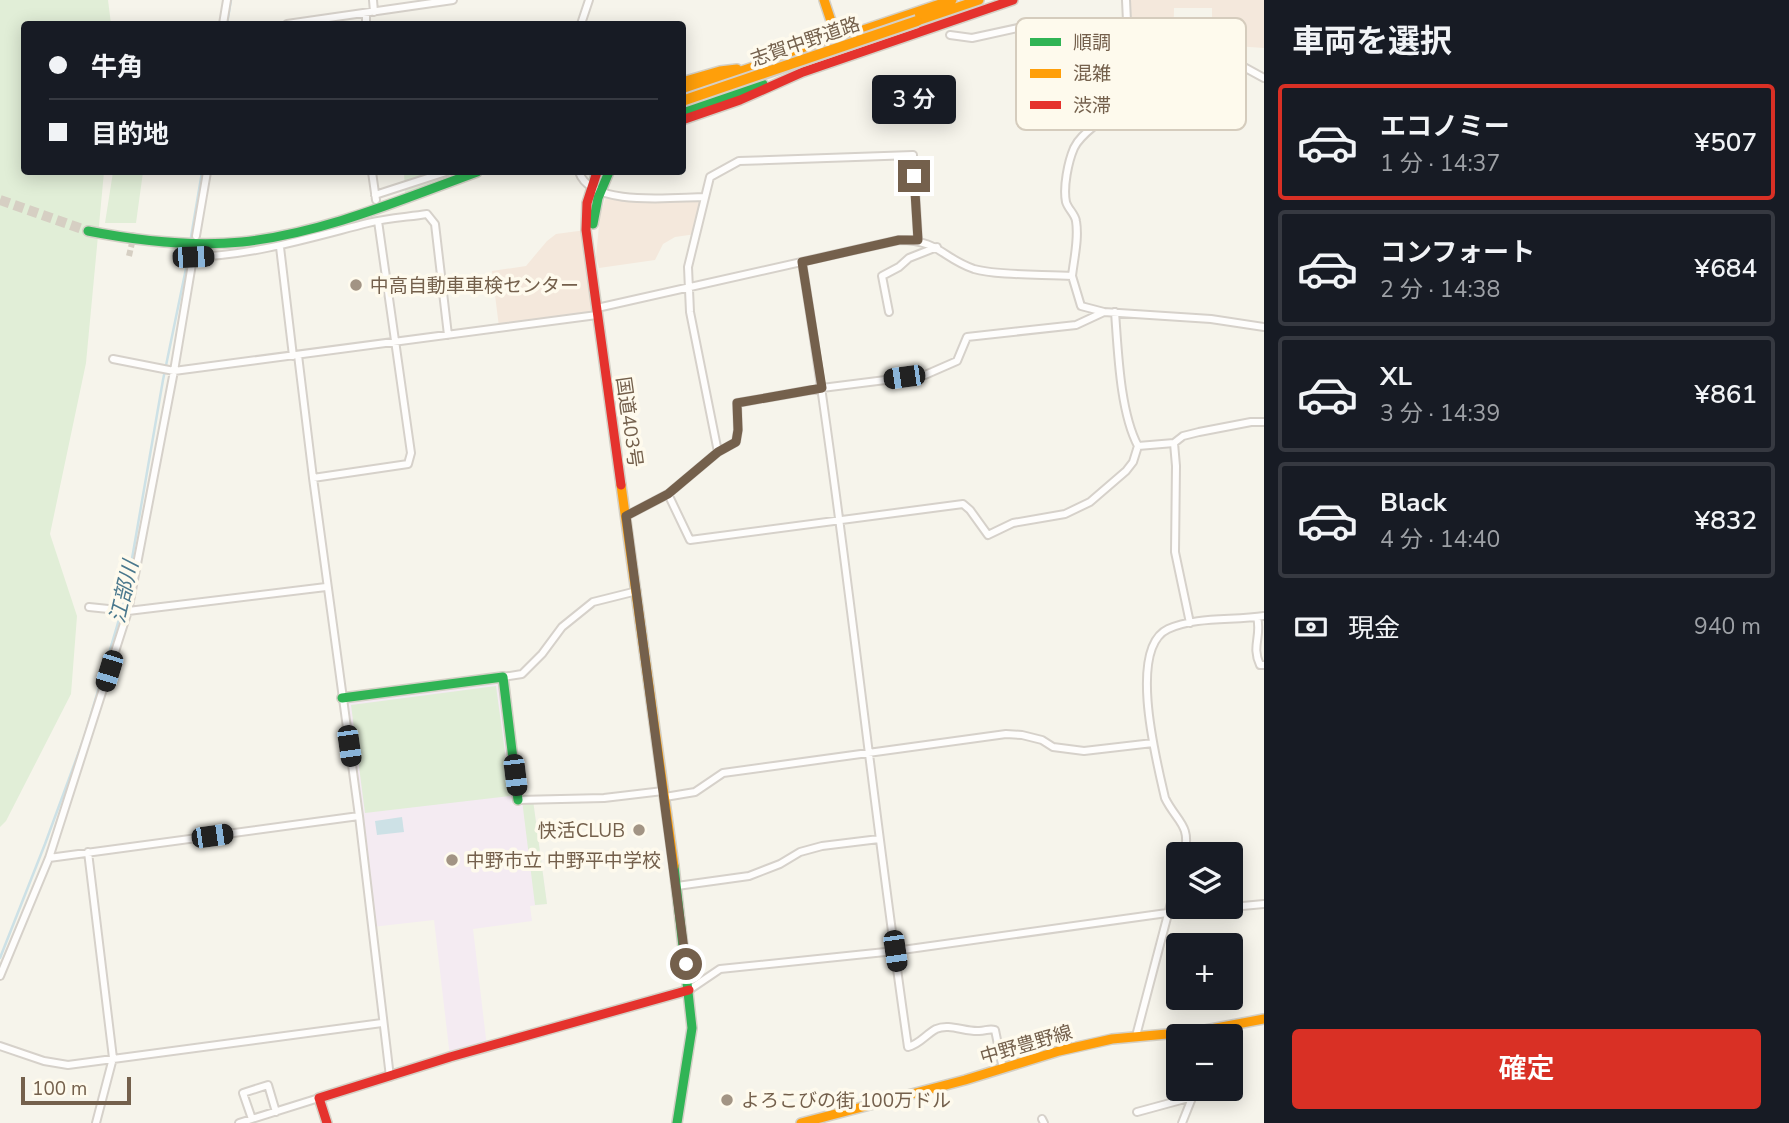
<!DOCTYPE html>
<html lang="ja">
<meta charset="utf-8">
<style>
:root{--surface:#171b24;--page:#242831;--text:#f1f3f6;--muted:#9ea1a6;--line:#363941;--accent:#d93025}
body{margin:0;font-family:"Nunito Sans","Noto Sans JP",sans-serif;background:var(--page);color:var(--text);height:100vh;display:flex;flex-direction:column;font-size:26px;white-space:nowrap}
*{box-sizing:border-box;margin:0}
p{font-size:23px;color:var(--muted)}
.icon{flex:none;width:38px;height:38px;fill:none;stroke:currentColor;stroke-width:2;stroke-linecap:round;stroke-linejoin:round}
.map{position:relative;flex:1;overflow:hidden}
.sheet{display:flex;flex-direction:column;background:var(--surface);width:525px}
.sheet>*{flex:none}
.banner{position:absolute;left:21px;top:21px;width:665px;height:154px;border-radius:7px;box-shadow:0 4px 18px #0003;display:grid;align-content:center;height:154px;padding:0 28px;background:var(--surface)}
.buttons{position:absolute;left:1166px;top:842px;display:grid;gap:14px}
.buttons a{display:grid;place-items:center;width:77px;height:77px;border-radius:7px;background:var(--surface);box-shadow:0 4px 18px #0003;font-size:35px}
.scale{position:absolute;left:21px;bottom:18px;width:110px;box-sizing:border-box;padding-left:7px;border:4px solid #74604c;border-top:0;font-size:19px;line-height:24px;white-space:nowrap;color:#74604c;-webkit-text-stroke:5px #fefaed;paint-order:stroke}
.end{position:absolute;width:32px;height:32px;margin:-16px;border:9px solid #74604c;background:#fff;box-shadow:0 0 0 4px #fff}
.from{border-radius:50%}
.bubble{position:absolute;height:49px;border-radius:7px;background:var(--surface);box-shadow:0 4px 18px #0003;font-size:23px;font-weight:600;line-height:49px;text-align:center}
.car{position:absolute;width:21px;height:42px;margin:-21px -10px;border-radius:9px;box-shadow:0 0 5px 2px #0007;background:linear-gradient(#222 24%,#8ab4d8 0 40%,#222 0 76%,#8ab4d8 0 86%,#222 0)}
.banner b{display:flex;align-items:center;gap:24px;height:66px;font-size:26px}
.banner b+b{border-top:2px solid var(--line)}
.banner i{width:18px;height:18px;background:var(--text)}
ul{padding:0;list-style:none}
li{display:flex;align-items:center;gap:21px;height:116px;margin:0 14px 10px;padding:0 14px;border:4px solid var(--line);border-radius:7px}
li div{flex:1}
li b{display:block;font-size:26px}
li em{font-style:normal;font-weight:600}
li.active{border-color:var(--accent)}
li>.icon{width:63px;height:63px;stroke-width:1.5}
h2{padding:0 28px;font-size:32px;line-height:84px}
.pay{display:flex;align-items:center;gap:18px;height:77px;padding:0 28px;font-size:26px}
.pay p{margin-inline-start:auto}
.action{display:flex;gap:14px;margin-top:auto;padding:14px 28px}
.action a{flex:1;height:80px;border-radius:7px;background:var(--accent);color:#fff;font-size:28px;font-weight:600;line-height:80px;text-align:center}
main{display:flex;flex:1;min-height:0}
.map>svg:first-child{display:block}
</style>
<main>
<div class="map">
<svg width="1264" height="1123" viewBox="0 0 1264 1123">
<rect width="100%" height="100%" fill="#f6f4eb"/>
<path fill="#f4e8dc" d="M 1126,0 L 1264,0 L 1264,48 L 1235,46 L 1229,53 L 1212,50 L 1212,8 L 1174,8 L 1173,55 L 1128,43 Z
M 607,194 L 614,196 L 705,197 L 696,234 L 675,237 L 663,244 L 655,260 L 599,268 L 596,257 L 600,215 Z
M 586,230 L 597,315 L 499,327 L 492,271 L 526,266 L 547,241 L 556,234 Z"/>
<path fill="#f4ebf2" d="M 503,677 L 518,800 L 533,800 L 547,904 L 530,906 L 532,921 L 473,929 L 487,1047 L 450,1057 L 434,920 L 372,927 L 342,698 Z"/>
<path fill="#e1eed7" d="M 0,0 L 108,0 L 111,24 L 24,24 L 24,172 L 104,172 L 86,363 L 50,534 L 77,616 L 71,694 L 6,821 L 0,827 Z
M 113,172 L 143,172 L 136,223 L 105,223 Z
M 404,172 L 459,172 L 405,193 Z
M 496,686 L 511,796 L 365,813 L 351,705 Z
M 522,800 L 533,800 L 547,904 L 535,905 Z"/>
<path fill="#cde1e6" d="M 402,817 L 404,832 L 377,835 L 375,821 Z"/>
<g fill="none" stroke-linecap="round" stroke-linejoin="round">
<path stroke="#cde1e6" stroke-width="2.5" d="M 227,24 L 231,0
M 191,237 L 202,172
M 0,958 L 45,844 L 84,738 L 125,599 L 163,380 L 189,254"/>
<path stroke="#d6cfc3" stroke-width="6" stroke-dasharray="6 3" stroke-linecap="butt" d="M 129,256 L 135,230"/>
<path stroke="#d6cfc3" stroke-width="10" stroke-dasharray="10 5" stroke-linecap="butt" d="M 0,200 L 88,231"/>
<g stroke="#d6d1ca" stroke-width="10">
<path id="street" d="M 373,0 L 374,12
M 1126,0 L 1128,43
M 223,24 L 227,0
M 287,24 L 453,0
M 366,24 L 366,13
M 581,24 L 589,0
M 950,35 L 972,38 L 1027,26 L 1036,34 L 1087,44 L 1128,43 L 1189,57 L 1216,49 L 1229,53 L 1242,66 L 1264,78
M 372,172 L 376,200
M 579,172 C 591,208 675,197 705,197
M 375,195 L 446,172
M 378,221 L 411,453 L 408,464 L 313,478 L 359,816 L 390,1077
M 196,236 L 207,172
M 280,247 L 293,356
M 193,257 C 254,255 309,238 368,223 C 387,218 408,217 427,214 L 435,224 L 448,335
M 802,262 C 844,523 870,786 908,1047 C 920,1044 925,1035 936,1029 C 949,1023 965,1032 979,1031 C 986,1031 989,1028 995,1030 L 1003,1069
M 1072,276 C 1074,258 1079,239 1076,221 C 1075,214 1068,209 1066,202 C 1063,187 1068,162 1074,148 C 1082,131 1102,124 1111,108 L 1121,43
M 597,308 L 899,240 C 939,240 942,258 974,269 C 998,276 1046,274 1072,276 L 1081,306 L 1104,312 L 1211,319 L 1264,327
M 889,312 L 882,276 L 899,267 L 909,258 L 937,247
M 1115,312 C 1118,352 1120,412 1138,446
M 298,355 L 313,478
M 113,359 L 174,371 L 597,315
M 1174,443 L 1176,466 L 1175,552 L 1190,623
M 718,452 L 690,312 L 688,267 L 710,177 L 739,161 L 913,155 L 918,240
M 668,494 L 690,540 L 963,504 L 970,510 L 988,535 L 1013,523 L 1065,514 L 1090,502 L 1126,471 L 1133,462 L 1138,446 L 1174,443 L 1183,436 L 1199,432 L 1251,422 L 1264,422
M 626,516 L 668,494 L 718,452 L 736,442 L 738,430 L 737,403 L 822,388 L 925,375 L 957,361 L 967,337 L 1076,325 L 1104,312
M 89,607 L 128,611 L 326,587
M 1257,617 C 1262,636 1251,646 1260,665 L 1264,665
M 503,677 L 522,674 L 542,654 L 562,627 L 593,602 L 637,591
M 665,797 L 695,792 L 723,773 L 1006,734 L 1022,735 L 1042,740 L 1053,747 L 1084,751 L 1153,743
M 518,800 L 604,798 L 663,791
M 88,852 L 113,1058 L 96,1123
M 1184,854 C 1192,825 1176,821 1165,798 C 1157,763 1127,648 1168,629 C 1197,616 1233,621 1264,616
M 49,858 L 359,816
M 677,886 L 749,876 L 780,864 L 800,852 L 822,846 L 879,839
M 0,976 L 49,858 L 128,611 L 174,371 L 194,252
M 689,990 L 720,969 L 895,951 L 1167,913 L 1264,904
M 1136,1036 L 1178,876
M 0,1046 L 44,1061 L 68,1065 L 382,1023
M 1137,1112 L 1192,1097
M 252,1119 L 243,1093 L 268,1085 L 276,1112
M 1042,1119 L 1044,1123
M 239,1123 L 319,1098
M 1182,1123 L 1196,1088"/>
</g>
<g stroke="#d4d0c6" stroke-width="12">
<path id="fast" d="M 682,112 L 763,84
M 593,224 L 598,198 L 609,172
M 88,231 C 139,241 190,247 242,242 C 324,233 400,200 477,172
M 342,698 L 503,677 L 518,800
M 674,866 L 692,1028 L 677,1123"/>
</g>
<g stroke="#d4d0c6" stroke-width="12">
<path id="slow" d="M 824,0 L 839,45
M 917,21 L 979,0
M 682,82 L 720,71 L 737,69
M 682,91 L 952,0
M 621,485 L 674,866
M 801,1123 L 965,1080 L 1059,1051 L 1112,1039 L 1200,1031 L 1264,1019"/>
</g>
<g stroke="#d4d0c6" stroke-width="12">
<path id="jam" d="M 682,120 L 740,100 L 803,72 L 1013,0
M 597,172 L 587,203 L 586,230 L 621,485
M 327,1123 L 319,1098 L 450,1057 L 689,990"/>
</g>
<use href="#street" stroke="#fefdfc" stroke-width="6"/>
<use href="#fast" stroke="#30b455" stroke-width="9"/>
<use href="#slow" stroke="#ff9f0a" stroke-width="9"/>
<use href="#jam" stroke="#e5322d" stroke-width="9"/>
<g stroke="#d5cfc6" stroke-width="14" stroke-linecap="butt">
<path id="slow-bridge" d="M 682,101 L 917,21"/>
</g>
<use href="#slow-bridge" stroke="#ff9f0a" stroke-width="10"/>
</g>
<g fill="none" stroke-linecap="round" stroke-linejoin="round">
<path stroke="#74604c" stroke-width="9" d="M 686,964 L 626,516 L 668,494 L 718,452 L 736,442 L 738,430 L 737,403 L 822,388 L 802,262 L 899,240 L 918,240 L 914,176"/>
</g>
<g fill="#a29484" stroke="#fefaed" stroke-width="2.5">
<circle cx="356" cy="285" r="7"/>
<circle cx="639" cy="830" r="7"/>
<circle cx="452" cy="860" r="7"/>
<circle cx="727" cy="1100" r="7"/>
</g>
<g text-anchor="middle" stroke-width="7" stroke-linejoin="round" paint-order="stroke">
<g font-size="19" fill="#74604c" stroke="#fefaed">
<text transform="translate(805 41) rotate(-19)" y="7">志賀中野道路</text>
<text transform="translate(630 422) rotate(82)" y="7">国道403号</text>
<text transform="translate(1026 1044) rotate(-16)" y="7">中野豊野線</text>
</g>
<g font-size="19" fill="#74604c" stroke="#fefaed" text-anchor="start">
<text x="370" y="292">中高自動車車検センター</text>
<text x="625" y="837" text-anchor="end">快活CLUB</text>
<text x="466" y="867">中野市立 中野平中学校</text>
<text x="741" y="1107">よろこびの街 100万ドル</text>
</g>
<g font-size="21" font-style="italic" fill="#4a788d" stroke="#fefaed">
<text transform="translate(124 592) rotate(-77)" y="7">江部川</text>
</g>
</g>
<rect x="1016" y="18" width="230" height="112" rx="10" fill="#fefaed" stroke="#d5ccbd" stroke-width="2"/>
<rect x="1030" y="38" width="31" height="8" fill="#30b455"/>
<rect x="1030" y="69" width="31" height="9" fill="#ff9f0a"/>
<rect x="1030" y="101" width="31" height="8" fill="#e5322d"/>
<g font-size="19" fill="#74604c">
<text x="1073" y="49">順調</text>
<text x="1073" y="80">混雑</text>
<text x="1073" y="112">渋滞</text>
</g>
</svg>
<div class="buttons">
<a><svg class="icon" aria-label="layers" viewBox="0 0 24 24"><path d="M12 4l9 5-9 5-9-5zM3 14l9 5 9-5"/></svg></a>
<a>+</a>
<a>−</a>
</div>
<div class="scale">100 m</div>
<i class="end from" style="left:686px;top:964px"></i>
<i class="end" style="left:914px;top:176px"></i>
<div class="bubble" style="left:872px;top:75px;width:84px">3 分</div>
<i class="car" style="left:193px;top:257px;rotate:88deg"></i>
<i class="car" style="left:904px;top:377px;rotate:262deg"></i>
<i class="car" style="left:109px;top:671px;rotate:197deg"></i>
<i class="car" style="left:349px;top:746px;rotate:172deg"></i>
<i class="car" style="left:515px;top:775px;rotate:173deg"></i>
<i class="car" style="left:212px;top:836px;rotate:82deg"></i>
<i class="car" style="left:895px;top:951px;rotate:172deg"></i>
<div class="banner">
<b><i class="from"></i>牛角</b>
<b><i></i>目的地</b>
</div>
</div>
<section class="sheet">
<h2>車両を選択</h2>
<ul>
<li class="active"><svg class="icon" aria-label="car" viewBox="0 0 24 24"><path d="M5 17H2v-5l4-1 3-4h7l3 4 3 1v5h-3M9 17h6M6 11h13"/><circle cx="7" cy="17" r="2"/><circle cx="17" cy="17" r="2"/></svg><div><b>エコノミー</b><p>1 分 · 14:37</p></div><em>¥507</em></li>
<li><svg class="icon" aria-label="car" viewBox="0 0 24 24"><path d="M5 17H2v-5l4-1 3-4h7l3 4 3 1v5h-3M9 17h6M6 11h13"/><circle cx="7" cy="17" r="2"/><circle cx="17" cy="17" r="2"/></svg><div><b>コンフォート</b><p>2 分 · 14:38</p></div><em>¥684</em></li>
<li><svg class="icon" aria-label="car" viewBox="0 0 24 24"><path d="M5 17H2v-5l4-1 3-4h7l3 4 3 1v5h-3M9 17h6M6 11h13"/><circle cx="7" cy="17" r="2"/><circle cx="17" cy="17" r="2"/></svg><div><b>XL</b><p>3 分 · 14:39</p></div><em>¥861</em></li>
<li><svg class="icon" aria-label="car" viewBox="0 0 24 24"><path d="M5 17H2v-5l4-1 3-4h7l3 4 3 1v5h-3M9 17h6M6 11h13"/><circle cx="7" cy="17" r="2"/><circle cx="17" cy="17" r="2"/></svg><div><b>Black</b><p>4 分 · 14:40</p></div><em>¥832</em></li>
</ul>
<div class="pay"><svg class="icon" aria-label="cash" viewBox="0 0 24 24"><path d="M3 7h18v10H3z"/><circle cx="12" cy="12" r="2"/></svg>現金<p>940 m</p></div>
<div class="action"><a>確定</a></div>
</section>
</main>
